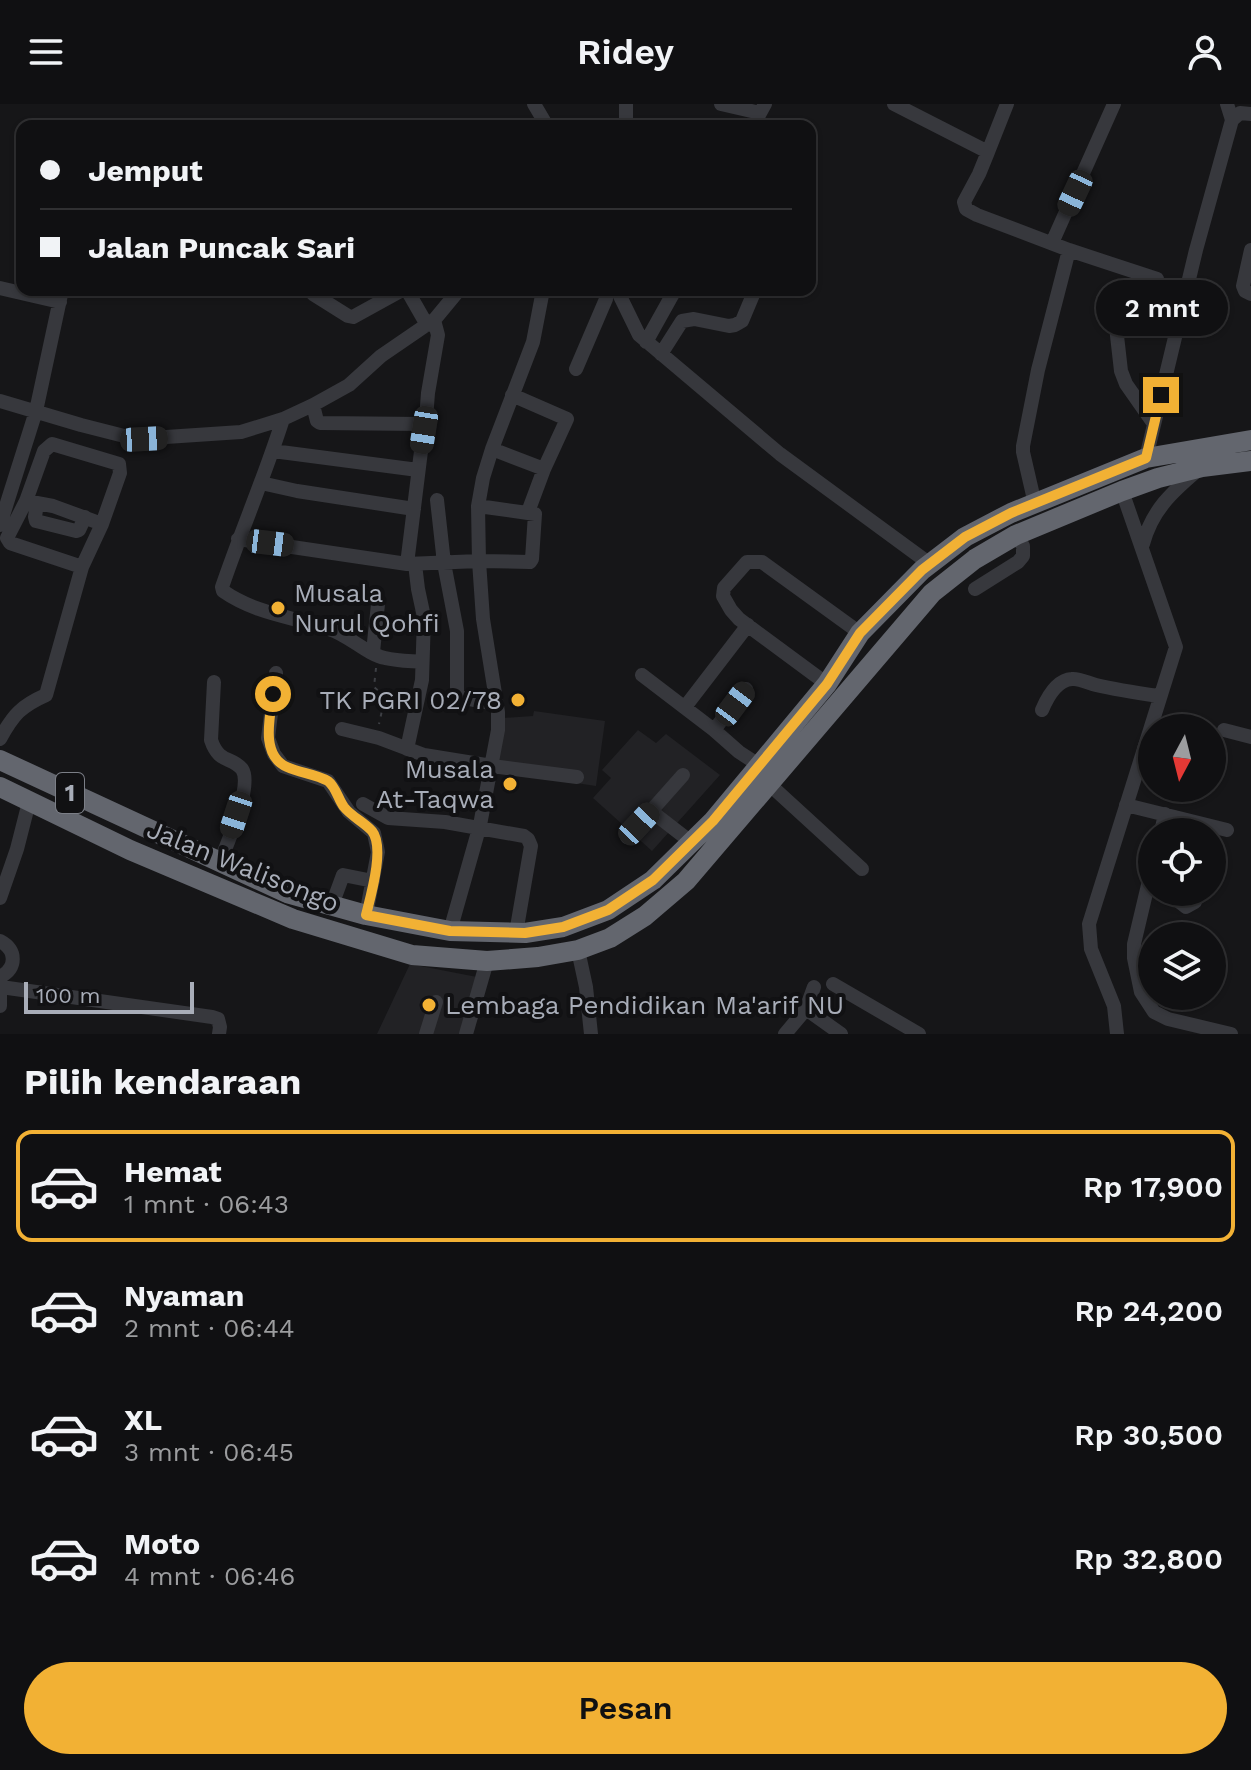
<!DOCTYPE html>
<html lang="id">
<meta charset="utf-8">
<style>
:root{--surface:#101012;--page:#19191b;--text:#f1f3f6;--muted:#9c9d9f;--line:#303032;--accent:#f2b134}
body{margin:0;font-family:"Work Sans",sans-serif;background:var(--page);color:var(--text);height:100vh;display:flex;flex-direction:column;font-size:30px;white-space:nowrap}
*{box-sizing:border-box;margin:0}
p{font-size:26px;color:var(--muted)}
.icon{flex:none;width:44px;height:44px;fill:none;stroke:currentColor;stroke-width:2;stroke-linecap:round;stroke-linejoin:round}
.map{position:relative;height:930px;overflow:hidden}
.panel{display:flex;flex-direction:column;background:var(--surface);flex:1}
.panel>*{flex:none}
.banner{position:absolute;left:16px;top:16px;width:800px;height:176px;border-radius:16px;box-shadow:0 2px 6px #0004,0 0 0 2px var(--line);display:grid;align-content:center;height:176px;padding:0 24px;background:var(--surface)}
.needle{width:52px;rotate:187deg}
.fabs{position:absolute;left:1138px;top:610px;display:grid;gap:16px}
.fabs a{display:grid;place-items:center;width:88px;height:88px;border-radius:50%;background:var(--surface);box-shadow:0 2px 6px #0004,0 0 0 2px var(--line);font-size:40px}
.scale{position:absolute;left:24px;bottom:20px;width:170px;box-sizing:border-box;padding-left:8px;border:4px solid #a8adb8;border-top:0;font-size:22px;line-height:28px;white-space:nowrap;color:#a8adb8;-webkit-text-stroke:6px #111113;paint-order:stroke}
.end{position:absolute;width:36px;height:36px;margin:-18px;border:10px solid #f2b134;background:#111;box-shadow:0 0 0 4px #111}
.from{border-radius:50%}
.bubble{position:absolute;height:56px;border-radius:28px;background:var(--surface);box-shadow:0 2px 6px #0004,0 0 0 2px var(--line);font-size:26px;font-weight:600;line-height:56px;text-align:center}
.car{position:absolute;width:24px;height:48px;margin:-24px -12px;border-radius:10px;box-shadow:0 0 6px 2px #0007;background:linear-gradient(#222 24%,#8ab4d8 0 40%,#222 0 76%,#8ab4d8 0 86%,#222 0)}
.banner b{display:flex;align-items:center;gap:28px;height:76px;font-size:30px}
.banner b+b{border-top:2px solid var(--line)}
.banner i{width:20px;height:20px;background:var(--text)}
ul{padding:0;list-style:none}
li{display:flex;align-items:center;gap:24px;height:112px;margin:0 16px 12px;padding:0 8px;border:4px solid transparent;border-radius:16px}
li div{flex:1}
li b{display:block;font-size:30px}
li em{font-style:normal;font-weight:600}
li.on{border-color:var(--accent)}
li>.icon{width:72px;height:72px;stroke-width:1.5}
h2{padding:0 24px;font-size:36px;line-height:96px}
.action{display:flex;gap:16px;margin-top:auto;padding:16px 24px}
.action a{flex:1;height:92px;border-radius:48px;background:var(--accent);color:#111;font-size:32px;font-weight:600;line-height:92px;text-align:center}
header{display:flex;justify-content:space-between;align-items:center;height:104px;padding:0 24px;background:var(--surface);font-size:36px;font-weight:600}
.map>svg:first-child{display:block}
</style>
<header><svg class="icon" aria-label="menu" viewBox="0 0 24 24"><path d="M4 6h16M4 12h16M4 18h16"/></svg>Ridey<svg class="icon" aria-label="person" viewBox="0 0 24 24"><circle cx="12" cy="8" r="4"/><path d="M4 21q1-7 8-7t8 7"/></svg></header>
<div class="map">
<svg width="1251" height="930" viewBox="0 0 1251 930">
<rect width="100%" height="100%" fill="#161618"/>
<path fill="#222225" d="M 534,607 L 605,617 L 596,682 L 496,667 L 503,614 L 533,612 Z
M 638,626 L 656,639 L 666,630 L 720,671 L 652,747 L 593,694 L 611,674 L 602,666 Z
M 410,860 L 477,873 L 460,930 L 377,930 Z"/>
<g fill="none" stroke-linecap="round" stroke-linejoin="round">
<path stroke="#3d3f44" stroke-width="2" stroke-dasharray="4 6" stroke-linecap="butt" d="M 376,564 L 374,583 L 385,593 L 379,620"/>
<path stroke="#37383d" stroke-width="14" d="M 534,0 L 547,22
M 721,0 L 760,9
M 894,0 L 988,48 L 979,70 L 964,98 L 966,105 L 977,111 L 1069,146 L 1038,266 L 1023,342 L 1023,348 L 1035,400
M 1232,16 L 1240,9 L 1251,10
M 626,22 L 626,0
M 753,22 L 765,0
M 988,48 L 1007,0
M 1052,139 L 1114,0
M 1069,146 L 1157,175
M 1251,146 L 1243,182 L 1245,187 L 1251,190
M 0,184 L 60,198
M 407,186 L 427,221
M 617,186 L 639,231 L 780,350 L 930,460
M 313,190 L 348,212 L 353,213 L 402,186
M 1115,214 L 1121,267 L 1126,280 L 1154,320
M 646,238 L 675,186
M 661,250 L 682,217 L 694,215 L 729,222 L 735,221 L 742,217 L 755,186
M 576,265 L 606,195 L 606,186
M 512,291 L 567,315 L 544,365 L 528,408
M 0,297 L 81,321 L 136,335 L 241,328 L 283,315 L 313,301 L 349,281 L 381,252 L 435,215 L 459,186
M 313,301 L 317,317 L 320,319 L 421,320 L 424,323 L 407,460
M 283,315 C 265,372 241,427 222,483 L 223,487 C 256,510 293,513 329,525 C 349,531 366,550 385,554 C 397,557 410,557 422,558
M 424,323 L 426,315 L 428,289 L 438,231 L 434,216
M 492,345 L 544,365
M 273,347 L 418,366
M 1146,354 L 1196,146 L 1232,16 L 1227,0
M 261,379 L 297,387 L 414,405
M 437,396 L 444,459 L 457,527 L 457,590 L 459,593 L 496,600
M 26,397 L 53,402 L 102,420
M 37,399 L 35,413 L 36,417 L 76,427 L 79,426 L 85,413
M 0,421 L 36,307 L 62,186
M 238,435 L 407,460 L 479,457 L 530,458 L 532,455 L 535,410 L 478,402
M 1143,440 C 1152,406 1172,388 1198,366
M 975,485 L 1018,458 L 1023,452 L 1023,442 L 1016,431
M 373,548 L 378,500
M 276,569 L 268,634 L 274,650 L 283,662 L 328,677 L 349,708 L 374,729 L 378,748 L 366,811
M 642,571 L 714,626
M 214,578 L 211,636 C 219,660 231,652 242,665 C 253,681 227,740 220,758
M 827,580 L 739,515 L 731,506 L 723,492 L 724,484 L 747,458 L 762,458 L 860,529
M 746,585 L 714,626 L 739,648 L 759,661
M 685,603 L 748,521
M 1042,606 C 1047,594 1057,576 1072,575 C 1079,574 1088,579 1096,581 C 1117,586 1138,589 1159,592
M 342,625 L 379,634 L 424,651 L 492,662 L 577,673
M 1224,626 L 1251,633
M 0,635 C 13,611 21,602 46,591 L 82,463 L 102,420 L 120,369 L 119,360 L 52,340 L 44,347 L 26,397 L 7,434 L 10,439 L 82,463
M 407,645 L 422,576 L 424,513 L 418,485 L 415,460
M 683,671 L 651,707 L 691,738
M 768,679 L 862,765
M 363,700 L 388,714 L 445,718 L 524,732 L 528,735 L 531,742 L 516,829
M 1126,701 L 1227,726
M 1161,728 L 1165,710
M 627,733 L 651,707
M 1152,764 L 1134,840 L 1134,854 L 1141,888 L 1154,908 L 1168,915 L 1231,930
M 1175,788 L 1177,796 L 1186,803 L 1195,798 L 1197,788
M 0,794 L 17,745 L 29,698
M 332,801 L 343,771 L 373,777
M 450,827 L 480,721 L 498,626 L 498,608 L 483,515 L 479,457 L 478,402 L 483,374 L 492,345 L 533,238 L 543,186
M 0,837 C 17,846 17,864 0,873
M 578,846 L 586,883 L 591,930
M 0,878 L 0,902
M 833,880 L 919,930
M 1,883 L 212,913 L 218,915 L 220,923 L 219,930
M 806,905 L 841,930
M 426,930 L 436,898
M 466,930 L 487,857
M 785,930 L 806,905 L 814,883
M 1117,930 L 1114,902 L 1091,845 L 1089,820 L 1176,543 L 1122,387"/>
<path stroke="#63666e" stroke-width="20" d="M 0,656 L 287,789 L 366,811 L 450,827 L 525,829 L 563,823 L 608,806 L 653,776 L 713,717 L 827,580 L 860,529 L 922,466 L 965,433 L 1011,409 L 1146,354 L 1251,336
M 0,683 L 130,746 L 293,815 L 412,851 L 487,857 L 538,853 L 578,846 L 610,834 L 645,812 L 686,777 L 932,489 L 975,455 L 1016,431 L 1122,387 L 1158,374 L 1202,363 L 1251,357"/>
</g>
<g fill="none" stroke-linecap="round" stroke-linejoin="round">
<path stroke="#f2b134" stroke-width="10" d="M 273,590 C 270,613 260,651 287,663 C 300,669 316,670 328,677 C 336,683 338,695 344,703 C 352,713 364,718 372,727 C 385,743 371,791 366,811 L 450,827 L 525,829 L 563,823 L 608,806 L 653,776 L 713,717 L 827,580 L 860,529 L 922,466 L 965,433 L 1011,409 L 1146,354 L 1161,291"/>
</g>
<g fill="#f2b134" stroke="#111113" stroke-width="3">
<circle cx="278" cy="504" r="8"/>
<circle cx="518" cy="596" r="8"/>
<circle cx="510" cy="680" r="8"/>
<circle cx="429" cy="901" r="8"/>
</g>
<g text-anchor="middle" stroke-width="8" stroke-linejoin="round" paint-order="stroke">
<rect fill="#111113" stroke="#7b7e86" stroke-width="2" x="56" y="669" width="28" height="40" rx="6"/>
<g font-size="24" font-weight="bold" fill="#a8adb8">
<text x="70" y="697">1</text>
</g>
<g font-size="26" fill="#a8adb8" stroke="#111113" text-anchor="start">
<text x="294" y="498">Musala<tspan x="294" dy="30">Nurul Qohfi</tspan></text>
<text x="502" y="605" text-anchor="end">TK PGRI 02/78</text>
<text x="494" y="674" text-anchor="end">Musala<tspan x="494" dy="30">At-Taqwa</tspan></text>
<text x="445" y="910">Lembaga Pendidikan Ma'arif NU</text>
</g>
<g font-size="26" fill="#a8adb8" stroke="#111113">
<text transform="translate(243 762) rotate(22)" y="9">Jalan Walisongo</text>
</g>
</g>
</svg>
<div class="fabs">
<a><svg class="needle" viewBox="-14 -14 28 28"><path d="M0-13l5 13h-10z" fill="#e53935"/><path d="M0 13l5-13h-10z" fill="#9c9d9f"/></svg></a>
<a><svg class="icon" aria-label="locate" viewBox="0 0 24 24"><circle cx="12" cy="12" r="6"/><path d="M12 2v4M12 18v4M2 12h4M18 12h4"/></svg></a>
<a><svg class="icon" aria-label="layers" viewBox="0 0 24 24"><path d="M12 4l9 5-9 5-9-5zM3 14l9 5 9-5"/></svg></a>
</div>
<div class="scale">100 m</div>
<i class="end from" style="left:273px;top:590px"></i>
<i class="end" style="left:1161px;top:291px"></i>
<div class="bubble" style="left:1096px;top:176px;width:132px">2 mnt</div>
<i class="car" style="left:1075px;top:89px;rotate:205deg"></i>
<i class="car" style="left:424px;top:326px;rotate:189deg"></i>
<i class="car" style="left:144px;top:335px;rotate:87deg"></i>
<i class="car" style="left:270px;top:439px;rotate:97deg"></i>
<i class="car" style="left:735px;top:600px;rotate:37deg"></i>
<i class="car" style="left:236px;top:711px;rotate:198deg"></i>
<i class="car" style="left:639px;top:720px;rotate:43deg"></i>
<div class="banner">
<b><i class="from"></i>Jemput</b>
<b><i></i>Jalan Puncak Sari</b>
</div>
</div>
<section class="panel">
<h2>Pilih kendaraan</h2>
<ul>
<li class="on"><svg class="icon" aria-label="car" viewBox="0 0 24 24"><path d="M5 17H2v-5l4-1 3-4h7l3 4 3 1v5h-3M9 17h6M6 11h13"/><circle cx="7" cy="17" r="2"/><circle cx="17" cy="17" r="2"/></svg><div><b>Hemat</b><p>1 mnt · 06:43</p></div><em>Rp 17,900</em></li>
<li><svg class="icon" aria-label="car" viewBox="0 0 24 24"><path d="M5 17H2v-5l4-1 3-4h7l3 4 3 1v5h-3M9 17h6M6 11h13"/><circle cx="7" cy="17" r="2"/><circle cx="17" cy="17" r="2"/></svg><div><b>Nyaman</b><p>2 mnt · 06:44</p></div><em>Rp 24,200</em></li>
<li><svg class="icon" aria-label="car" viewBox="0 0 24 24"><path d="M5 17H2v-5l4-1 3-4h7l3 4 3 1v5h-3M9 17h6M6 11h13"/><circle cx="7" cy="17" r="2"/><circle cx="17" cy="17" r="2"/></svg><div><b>XL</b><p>3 mnt · 06:45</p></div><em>Rp 30,500</em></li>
<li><svg class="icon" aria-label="car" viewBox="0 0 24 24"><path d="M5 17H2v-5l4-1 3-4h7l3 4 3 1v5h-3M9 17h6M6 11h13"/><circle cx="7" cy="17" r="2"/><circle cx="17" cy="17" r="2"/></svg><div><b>Moto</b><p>4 mnt · 06:46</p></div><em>Rp 32,800</em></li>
</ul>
<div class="action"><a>Pesan</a></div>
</section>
